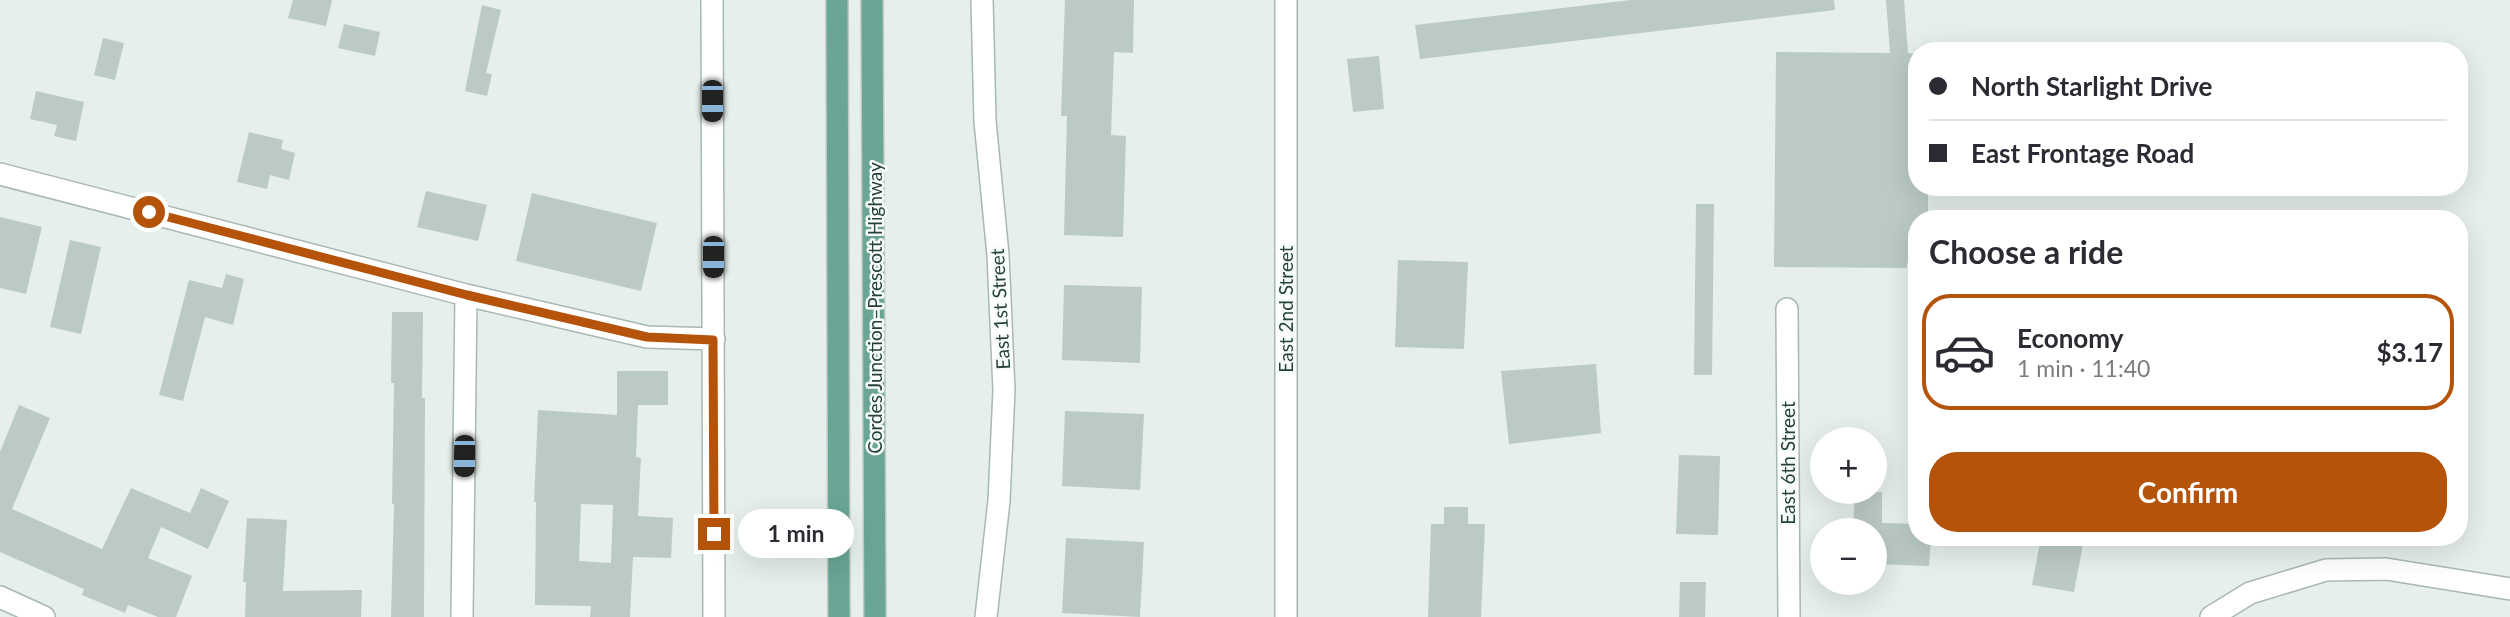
<!DOCTYPE html>
<meta charset="utf-8">
<style>
:root{--surface:#fff;--page:#f7f7f7;--text:#2b2b33;--muted:#7c7c81;--line:#e1e1e2;--accent:#b45309}
body{margin:0;font-family:Lato,sans-serif;background:var(--page);color:var(--text);height:100vh;display:flex;flex-direction:column;font-size:26px;white-space:nowrap}
*{box-sizing:border-box;margin:0}
p{font-size:23px;color:var(--muted)}
.icon{flex:none;width:38px;height:38px;fill:none;stroke:currentColor;stroke-width:2;stroke-linecap:round;stroke-linejoin:round}
.map{position:relative;flex:1;overflow:hidden}
.drawer{position:absolute;left:1908px;top:210px;width:560px;height:336px;display:flex;flex-direction:column;background:var(--surface);border-radius:28px;box-shadow:0 7px 28px #0002}
.drawer>*{flex:none}
.top-card{position:absolute;left:1908px;top:42px;width:560px;height:154px;border-radius:28px;box-shadow:0 7px 28px #0002;display:grid;align-content:center;height:154px;padding:0 21px;background:var(--surface)}
.tools{position:absolute;left:1810px;top:427px;display:grid;gap:14px}
.tools a{display:grid;place-items:center;width:77px;height:77px;border-radius:50%;background:var(--surface);box-shadow:0 7px 28px #0002;font-size:35px}
.end{position:absolute;width:32px;height:32px;margin:-16px;border:9px solid #b45309;background:#fff;box-shadow:0 0 0 4px #fff}
.from{border-radius:50%}
.bubble{position:absolute;height:49px;border-radius:24px;background:var(--surface);box-shadow:0 7px 28px #0002;font-size:23px;font-weight:700;line-height:49px;text-align:center}
.car{position:absolute;width:21px;height:42px;margin:-21px -10px;border-radius:9px;box-shadow:0 0 5px 2px #0007;background:linear-gradient(#222 24%,#8ab4d8 0 40%,#222 0 76%,#8ab4d8 0 86%,#222 0)}
.top-card b{display:flex;align-items:center;gap:24px;height:66px;font-size:26px}
.top-card b+b{border-top:2px solid var(--line)}
.top-card i{width:18px;height:18px;background:var(--text)}
ul{padding:0;list-style:none}
li{display:flex;align-items:center;gap:21px;height:116px;margin:0 14px 10px;padding:0 7px;border:4px solid transparent;border-radius:28px}
li div{flex:1}
li b{display:block;font-size:26px}
li em{font-style:normal;font-weight:700}
li.on{border-color:var(--accent)}
li>.icon{width:63px;height:63px;stroke-width:1.5}
h2{padding:0 21px;font-size:32px;line-height:84px}
.primary-button{display:flex;gap:14px;margin-top:auto;padding:14px 21px}
.primary-button a{flex:1;height:80px;border-radius:28px;background:var(--accent);color:#fff;font-size:28px;font-weight:700;line-height:80px;text-align:center}
.map>svg:first-child{display:block}
</style>
<div class="map">
<svg width="2510" height="617" viewBox="0 0 2510 617">
<rect width="100%" height="100%" fill="#e6efeb"/>
<path fill="#bbcac4" fill-rule="evenodd" d="M 293,0 L 332,0 L 326,26 L 288,18 Z
M 1065,0 L 1134,0 L 1133,53 L 1114,52 L 1111,135 L 1126,136 L 1123,237 L 1064,235 L 1067,116 L 1061,116 Z
M 1631,0 L 1834,0 L 1835,10 L 1420,59 L 1415,25 Z
M 1886,0 L 1904,0 L 1908,53 L 1916,54 L 1916,187 L 1928,187 L 1928,219 L 1916,219 L 1916,264 L 1907,263 L 1907,268 L 1774,267 L 1776,52 L 1890,53 Z
M 482,5 L 501,10 L 486,73 L 492,74 L 487,96 L 465,91 Z
M 344,24 L 380,32 L 375,56 L 338,48 Z
M 103,38 L 124,43 L 115,80 L 94,75 Z
M 1379,56 L 1384,109 L 1353,112 L 1347,59 Z
M 36,91 L 84,102 L 76,141 L 54,136 L 57,125 L 30,119 Z
M 249,132 L 283,140 L 281,149 L 295,153 L 289,180 L 270,175 L 267,189 L 237,182 Z
M 426,191 L 487,205 L 478,241 L 417,227 Z
M 532,193 L 657,223 L 641,291 L 516,261 Z
M 1696,204 L 1714,204 L 1712,375 L 1694,375 Z
M 0,217 L 42,227 L 26,294 L 0,288 Z
M 70,240 L 101,247 L 81,334 L 50,327 Z
M 1398,260 L 1468,262 L 1464,349 L 1395,347 Z
M 226,274 L 244,279 L 233,325 L 205,317 L 183,401 L 159,395 L 189,280 L 222,288 Z
M 1064,285 L 1142,287 L 1140,363 L 1062,360 Z
M 392,312 L 423,312 L 422,398 L 425,398 L 424,617 L 391,617 L 394,504 L 392,504 L 394,383 L 391,383 Z
M 1596,364 L 1601,433 L 1509,444 L 1501,371 Z
M 617,371 L 668,371 L 668,405 L 638,405 L 636,457 L 641,458 L 638,516 L 673,518 L 671,558 L 633,557 L 630,617 L 590,617 L 591,606 L 535,605 L 536,502 L 534,502 L 538,410 L 617,415 ZM 581,504 L 613,505 L 611,563 L 579,561 Z
M 19,405 L 50,418 L 12,509 L 102,549 L 131,488 L 190,513 L 201,488 L 229,501 L 208,549 L 161,527 L 148,558 L 192,576 L 176,617 L 158,617 L 128,605 L 125,613 L 82,595 L 84,589 L 0,552 L 0,452 Z
M 1065,411 L 1144,414 L 1140,490 L 1062,486 Z
M 1679,455 L 1720,456 L 1718,535 L 1676,534 Z
M 1855,492 L 1882,492 L 1882,523 L 1916,524 L 1916,537 L 1931,537 L 1929,566 L 1874,564 L 1874,530 L 1853,530 Z
M 1444,507 L 1468,507 L 1468,524 L 1485,524 L 1481,617 L 1428,617 L 1431,524 L 1444,524 Z
M 247,518 L 287,520 L 283,591 L 362,590 L 361,617 L 245,617 L 246,582 L 243,582 Z
M 2041,537 L 2084,539 L 2074,592 L 2032,585 Z
M 1066,538 L 1144,542 L 1140,617 L 1062,613 Z
M 1680,582 L 1706,582 L 1705,617 L 1679,617 Z"/>
<g fill="none" stroke-linecap="round" stroke-linejoin="round">
<g stroke="#a8b8b2" stroke-width="24">
<path id="street" d="M 712,0 L 714,617
M 982,0 L 985,121 L 998,255 L 1004,390 L 999,501 L 986,617
M 0,174 L 466,295 L 647,337 L 714,339
M 1787,309 L 1789,617
M 0,597 L 44,617
M 462,617 L 466,295
M 1286,617 L 1286,0
M 2211,617 L 2250,593 L 2326,570 L 2386,569 L 2510,589"/>
</g>
<g stroke="#c2cac8" stroke-width="24">
<path id="primary" d="M 837,0 L 839,617
M 872,0 L 875,617"/>
</g>
<use href="#street" stroke="#fff" stroke-width="21"/>
<use href="#primary" stroke="#6aa596" stroke-width="21"/>
</g>
<g fill="none" stroke-linecap="round" stroke-linejoin="round">
<path stroke="#b45309" stroke-width="9" d="M 149,212 L 467,295 L 647,337 L 713,340 L 714,534"/>
</g>
<g text-anchor="middle" stroke-width="5" stroke-linejoin="round" paint-order="stroke">
<g font-size="19" fill="#24423a" stroke="#f7fbf9">
<text transform="translate(875 308) rotate(-90)" y="7">Cordes Junction–Prescott Highway</text>
<text transform="translate(1000 309) rotate(-93)" y="7">East 1st Street</text>
<text transform="translate(1286 309) rotate(-90)" y="7">East 2nd Street</text>
<text transform="translate(1788 463) rotate(-90)" y="7">East 6th Street</text>
</g>
</g>
</svg>
<div class="tools">
<a>+</a>
<a>−</a>
</div>
<i class="end from" style="left:149px;top:212px"></i>
<i class="end" style="left:714px;top:534px"></i>
<div class="bubble" style="left:738px;top:509px;width:116px">1 min</div>
<i class="car" style="left:712px;top:101px;rotate:180deg"></i>
<i class="car" style="left:713px;top:257px;rotate:180deg"></i>
<i class="car" style="left:464px;top:456px;rotate:181deg"></i>
<div class="top-card">
<b><i class="from"></i>North Starlight Drive</b>
<b><i></i>East Frontage Road</b>
</div>
<section class="drawer">
<h2>Choose a ride</h2>
<ul>
<li class="on"><svg class="icon" aria-label="car" viewBox="0 0 24 24"><path d="M5 17H2v-5l4-1 3-4h7l3 4 3 1v5h-3M9 17h6M6 11h13"/><circle cx="7" cy="17" r="2"/><circle cx="17" cy="17" r="2"/></svg><div><b>Economy</b><p>1 min · 11:40</p></div><em>$3.17</em></li>
</ul>
<div class="primary-button"><a>Confirm</a></div>
</section>
</div>
